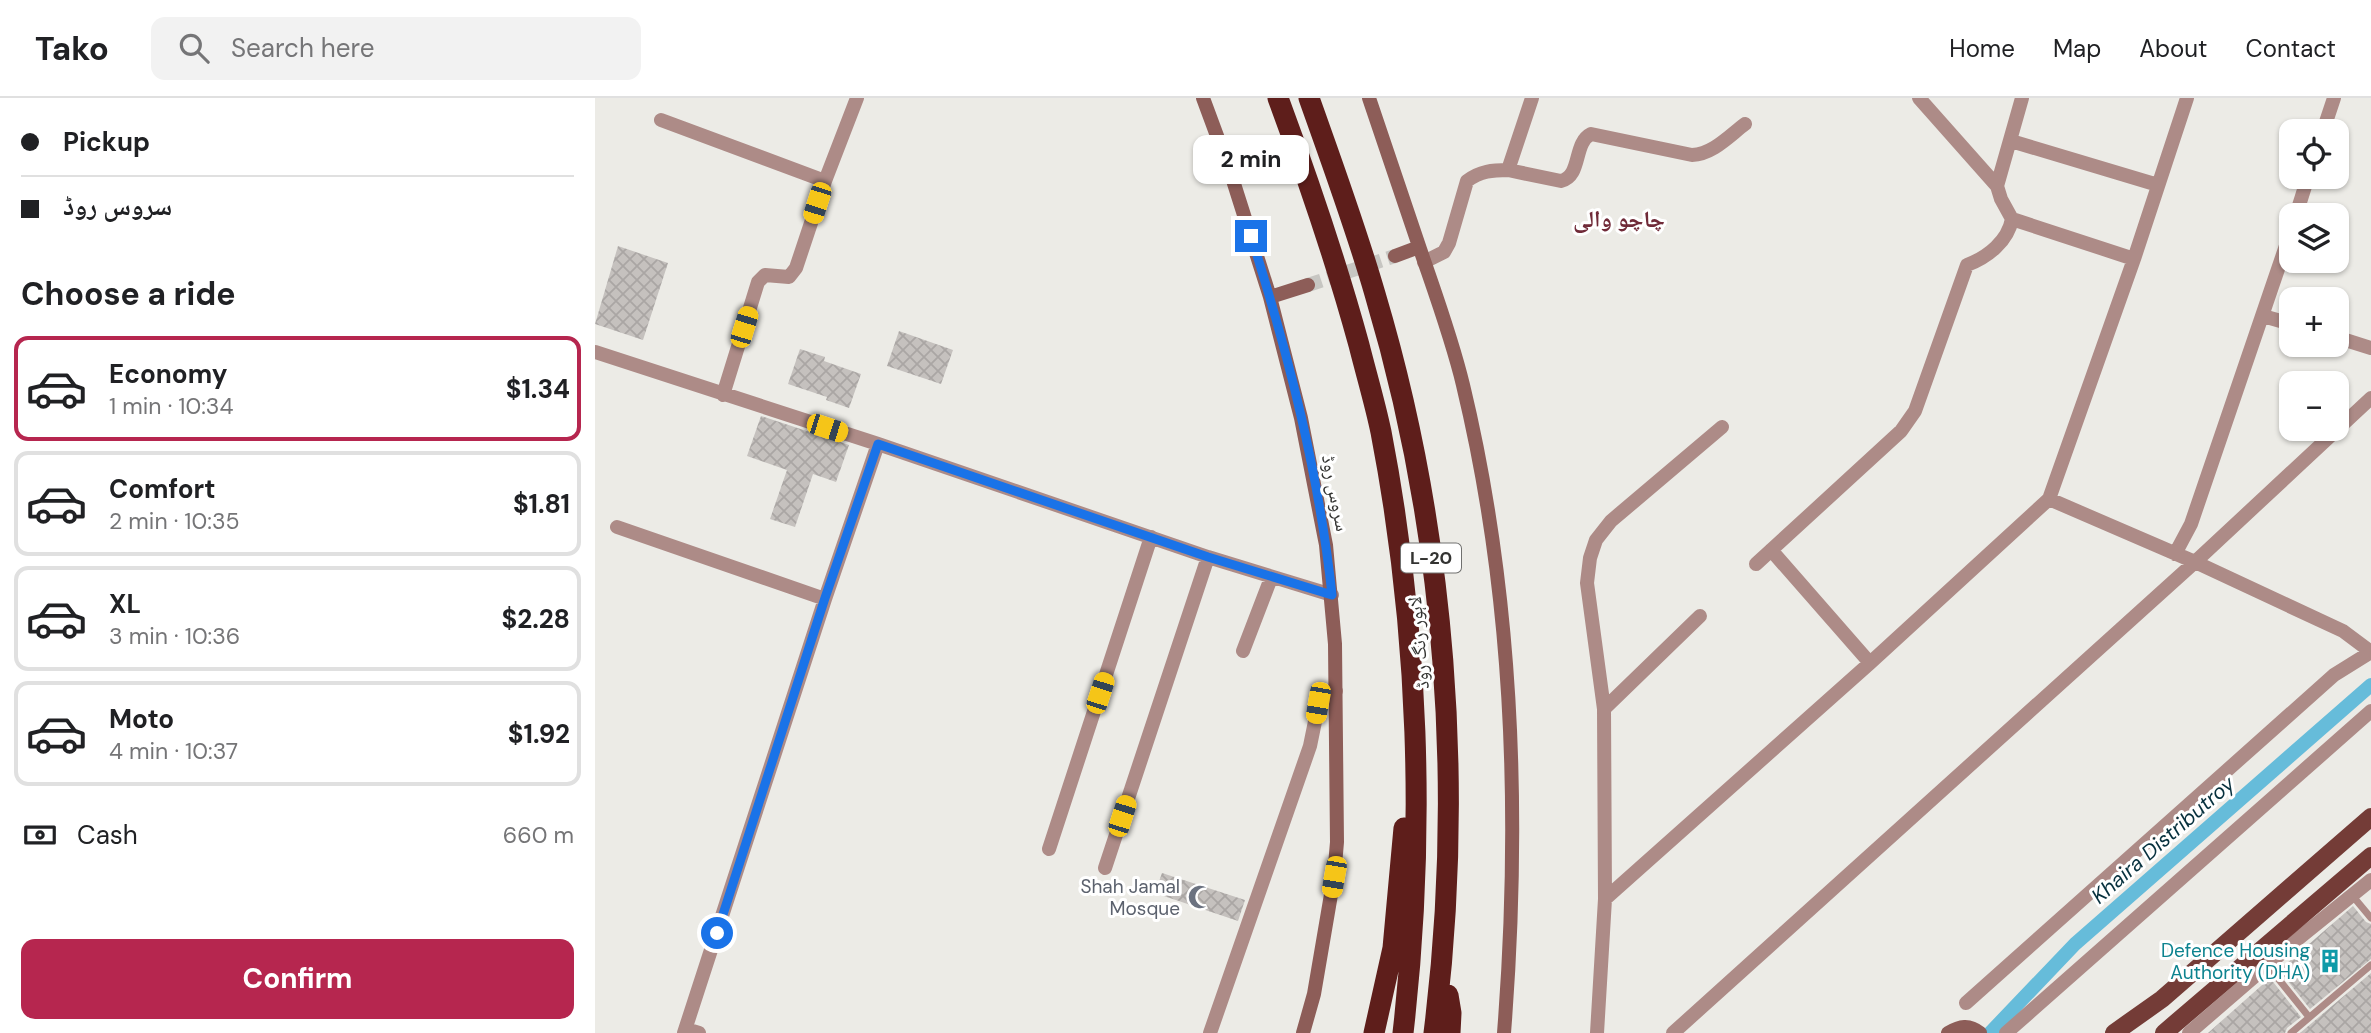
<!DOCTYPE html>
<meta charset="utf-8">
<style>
:root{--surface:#fff;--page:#f2f2f2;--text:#202124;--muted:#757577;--line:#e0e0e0;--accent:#b6264f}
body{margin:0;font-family:"DM Sans","Noto Naskh Arabic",sans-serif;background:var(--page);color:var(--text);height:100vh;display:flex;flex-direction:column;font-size:26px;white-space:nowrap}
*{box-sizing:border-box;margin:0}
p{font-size:23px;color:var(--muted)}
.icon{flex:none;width:38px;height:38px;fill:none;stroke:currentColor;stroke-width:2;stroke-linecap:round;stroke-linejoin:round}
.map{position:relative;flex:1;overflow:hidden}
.panel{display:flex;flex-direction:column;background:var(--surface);width:595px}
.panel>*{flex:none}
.hud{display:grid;align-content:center;height:154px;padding:0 21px;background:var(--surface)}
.tools{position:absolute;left:1684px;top:21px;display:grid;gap:14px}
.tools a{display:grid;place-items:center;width:70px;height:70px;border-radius:14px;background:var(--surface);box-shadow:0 2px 5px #0004;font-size:35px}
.end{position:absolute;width:32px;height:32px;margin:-16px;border:9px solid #1a73e8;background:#fff;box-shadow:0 0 0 4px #fff}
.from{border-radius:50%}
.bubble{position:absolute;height:49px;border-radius:14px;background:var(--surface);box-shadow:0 2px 5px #0004;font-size:23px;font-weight:700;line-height:49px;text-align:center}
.car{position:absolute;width:21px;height:42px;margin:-21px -10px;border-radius:9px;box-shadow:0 0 5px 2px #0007;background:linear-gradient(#f5c518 24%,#345 0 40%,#f5c518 0 76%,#345 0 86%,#f5c518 0)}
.hud b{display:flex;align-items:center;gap:24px;height:66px;font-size:26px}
.hud b+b{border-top:2px solid var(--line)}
.hud i{width:18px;height:18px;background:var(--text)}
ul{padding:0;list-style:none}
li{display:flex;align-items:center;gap:21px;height:105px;margin:0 14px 10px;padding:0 7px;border:4px solid var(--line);border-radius:14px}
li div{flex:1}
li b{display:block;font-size:26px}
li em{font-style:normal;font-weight:700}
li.on{border-color:var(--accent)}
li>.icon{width:63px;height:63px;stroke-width:1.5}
h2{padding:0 21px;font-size:32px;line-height:84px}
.pay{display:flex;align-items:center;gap:18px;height:77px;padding:0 21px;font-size:26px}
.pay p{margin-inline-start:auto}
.cta{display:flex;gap:14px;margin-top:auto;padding:14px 21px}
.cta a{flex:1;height:80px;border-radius:14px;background:var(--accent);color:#fff;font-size:28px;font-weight:700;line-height:80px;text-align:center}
header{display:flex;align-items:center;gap:42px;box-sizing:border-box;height:98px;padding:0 35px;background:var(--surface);border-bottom:2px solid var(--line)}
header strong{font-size:33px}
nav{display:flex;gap:38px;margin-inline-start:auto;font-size:24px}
.search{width:490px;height:63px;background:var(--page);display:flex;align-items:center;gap:18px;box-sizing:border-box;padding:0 24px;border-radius:14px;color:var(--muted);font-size:26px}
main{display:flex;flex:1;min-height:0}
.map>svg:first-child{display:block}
</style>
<header>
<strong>Tako</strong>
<div class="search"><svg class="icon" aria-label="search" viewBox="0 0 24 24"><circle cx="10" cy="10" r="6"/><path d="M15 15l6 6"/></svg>Search here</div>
<nav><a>Home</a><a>Map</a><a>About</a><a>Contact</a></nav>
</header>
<main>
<section class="panel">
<div class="hud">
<b><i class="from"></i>Pickup</b>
<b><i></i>سروس روڈ</b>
</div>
<h2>Choose a ride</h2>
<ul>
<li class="on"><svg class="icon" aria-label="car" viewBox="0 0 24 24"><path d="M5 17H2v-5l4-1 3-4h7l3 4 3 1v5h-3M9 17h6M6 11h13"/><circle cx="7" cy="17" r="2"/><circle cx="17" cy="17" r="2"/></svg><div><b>Economy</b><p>1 min · 10:34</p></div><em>$1.34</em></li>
<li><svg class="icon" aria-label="car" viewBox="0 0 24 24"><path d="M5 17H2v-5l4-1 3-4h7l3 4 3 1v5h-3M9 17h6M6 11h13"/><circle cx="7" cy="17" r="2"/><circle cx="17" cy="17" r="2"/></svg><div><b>Comfort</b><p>2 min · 10:35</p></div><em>$1.81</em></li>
<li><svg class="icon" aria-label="car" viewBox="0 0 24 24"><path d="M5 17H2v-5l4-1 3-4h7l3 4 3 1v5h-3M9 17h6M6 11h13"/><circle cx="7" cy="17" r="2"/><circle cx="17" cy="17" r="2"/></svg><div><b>XL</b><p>3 min · 10:36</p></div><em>$2.28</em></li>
<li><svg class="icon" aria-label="car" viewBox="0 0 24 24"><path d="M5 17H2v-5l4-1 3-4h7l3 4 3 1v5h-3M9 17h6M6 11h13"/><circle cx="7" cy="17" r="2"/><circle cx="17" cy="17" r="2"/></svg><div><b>Moto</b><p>4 min · 10:37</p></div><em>$1.92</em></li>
</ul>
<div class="pay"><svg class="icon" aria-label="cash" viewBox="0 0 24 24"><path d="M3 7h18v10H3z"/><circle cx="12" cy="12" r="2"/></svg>Cash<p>660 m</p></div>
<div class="cta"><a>Confirm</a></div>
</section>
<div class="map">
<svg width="1776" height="935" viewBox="0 0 1776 935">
<defs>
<pattern id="building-cross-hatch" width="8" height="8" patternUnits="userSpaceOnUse" patternTransform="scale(1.75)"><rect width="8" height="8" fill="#c5c1be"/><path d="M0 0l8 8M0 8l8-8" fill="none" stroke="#aaa6a4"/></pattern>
</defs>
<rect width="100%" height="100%" fill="#ecebe6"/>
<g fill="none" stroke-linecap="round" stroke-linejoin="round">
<path stroke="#66bcda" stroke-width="14" d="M 1395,935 L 1480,846 L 1776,587"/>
</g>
<path fill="url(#building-cross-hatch)" d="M 23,148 L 73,165 L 48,242 L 0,226 Z
M 304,233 L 358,252 L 346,286 L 292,268 Z
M 205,251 L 230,259 L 229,263 L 266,276 L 254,310 L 231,302 L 232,299 L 193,286 Z
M 166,318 L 254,347 L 241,384 L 218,376 L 200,429 L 175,421 L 192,372 L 152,358 Z
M 567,775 L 650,802 L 643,823 L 560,795 Z
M 1758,808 L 1771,824 L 1776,826 L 1776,861 L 1715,911 L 1684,872 Z
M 1776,875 L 1776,935 L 1705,935 Z
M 1675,880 L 1706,919 L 1692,930 L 1690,935 L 1613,935 Z"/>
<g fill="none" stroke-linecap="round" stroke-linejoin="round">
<path stroke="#c7c6c2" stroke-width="14" stroke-dasharray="14 7" stroke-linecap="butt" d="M 713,187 L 800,158"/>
<path stroke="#ad8b87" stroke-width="7" d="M 1756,796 L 1776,820
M 1673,868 L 1714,919
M 1696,935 L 1776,867"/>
<path stroke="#ad8b87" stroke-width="14" d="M 1324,0 L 1402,88
M 1427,0 L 1402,88 L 1406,101 L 1417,121 L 1539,161
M 1592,0 L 1539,161 L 1454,401 L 1600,464 L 1748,533 L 1776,554
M 66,22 L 230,83
M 1728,33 L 1739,0
M 1416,43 L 1563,87
M 913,72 L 966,83 C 987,78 978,45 996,36 L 1097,57 C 1118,56 1134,38 1150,26
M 1701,117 L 1713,79
M 829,164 L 849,154 L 854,145 L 872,83 C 885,73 898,72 913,72 L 937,0
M 1668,218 L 1696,226
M 1741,239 L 1776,250
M 0,254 L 283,346 L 613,459 L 737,497
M 128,297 L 163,184 L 170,177 L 194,179 L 201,170 L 230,83 L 262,0
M 22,429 L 230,501
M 1176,452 L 1275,565
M 1580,456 L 1596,426 L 1696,133
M 1161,466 L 1306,333 L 1320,313 L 1372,167 C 1393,159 1413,143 1417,121
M 648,553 L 676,480
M 1009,611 L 1105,518
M 454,751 L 556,439
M 510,770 L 613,459
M 1010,801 L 1275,565 L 1454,401
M 1371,905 L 1739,577 L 1776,554
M 91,931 L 104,935
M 89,935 L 230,501 L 283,346
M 615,935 L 715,648 L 725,599 L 729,596 L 741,593
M 1002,935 L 1010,801 L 1009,611 L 992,485 L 995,460 L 1001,442 L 1016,423 L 1127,329
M 1078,935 L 1600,464 L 1776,300
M 1411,935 L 1776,613
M 1594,935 L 1704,840 L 1776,782"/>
<path stroke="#8d5d58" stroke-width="14" d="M 608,0 L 635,73 L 675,199 L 706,320 L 731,447 L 740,546 L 742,744 L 739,779 L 719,896 L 708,935
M 774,0 C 791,50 808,100 825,151 C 840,195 857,241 868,287 C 919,499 926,719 909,935
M 800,158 L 824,149
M 675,199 L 713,187
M 1353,935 C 1365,928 1374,926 1385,935"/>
<path stroke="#743c37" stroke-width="18" d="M 1519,935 L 1567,901 L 1776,719
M 1569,935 L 1776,758"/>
<path stroke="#5e1e1b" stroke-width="21" d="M 683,0 C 713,81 741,163 764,247 C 771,275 780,305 786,334 C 824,531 831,736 808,935
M 714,0 C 737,65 761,130 780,196 C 851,434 870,688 839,935
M 853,897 L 856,915 L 855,935
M 779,935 L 798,850 L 809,730"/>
</g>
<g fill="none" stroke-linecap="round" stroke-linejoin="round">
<path stroke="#1a73e8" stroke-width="9" d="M 122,835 L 230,500 L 283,346 L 613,459 L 737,497 C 724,375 693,255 656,138"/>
</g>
<defs>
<g id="mosque-bare" transform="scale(1.89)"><path d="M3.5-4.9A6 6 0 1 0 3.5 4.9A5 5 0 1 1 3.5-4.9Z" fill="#6b7280" stroke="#fff" stroke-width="2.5" paint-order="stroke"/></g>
<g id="building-bare" transform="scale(1.89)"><path d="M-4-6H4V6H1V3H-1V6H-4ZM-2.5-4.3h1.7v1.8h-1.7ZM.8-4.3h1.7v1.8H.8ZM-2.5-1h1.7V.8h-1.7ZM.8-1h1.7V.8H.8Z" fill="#0f9aa8" stroke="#fff" stroke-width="2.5" paint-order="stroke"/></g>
</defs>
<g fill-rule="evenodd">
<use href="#mosque-bare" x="605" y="799"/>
<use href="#building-bare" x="1735" y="863"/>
</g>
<g text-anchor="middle" stroke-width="6" stroke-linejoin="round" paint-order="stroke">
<rect fill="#fff" stroke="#70706f" stroke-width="2" x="806" y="445.5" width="60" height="29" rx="5"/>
<g font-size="18" font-weight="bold" fill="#333331">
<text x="836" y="466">L-20</text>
</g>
<g font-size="19" fill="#333331" stroke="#fff">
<text transform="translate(741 395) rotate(79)" y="7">سروس روڈ</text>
<text transform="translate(823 545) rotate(-95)" y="7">لاہور رنگ روڈ</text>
</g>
<g font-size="19" fill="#5b616d" stroke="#fff" text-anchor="end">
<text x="585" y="795">Shah Jamal<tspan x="585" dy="22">Mosque</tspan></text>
</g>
<g font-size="19" fill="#0d838f" stroke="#fff" text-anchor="end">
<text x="1715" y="859">Defence Housing<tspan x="1715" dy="22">Authority (DHA)</tspan></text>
</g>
<g font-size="21" font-style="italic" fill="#07313e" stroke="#fff">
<text transform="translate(1568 742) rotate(-41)" y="7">Khaira Distributroy</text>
</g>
<g font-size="23" font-weight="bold" fill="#702a38" stroke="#fff">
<text x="1024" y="129">چاچو والی</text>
</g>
</g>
</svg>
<div class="tools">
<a><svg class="icon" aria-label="locate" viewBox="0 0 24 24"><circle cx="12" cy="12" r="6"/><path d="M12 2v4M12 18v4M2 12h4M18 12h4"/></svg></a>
<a><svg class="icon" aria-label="layers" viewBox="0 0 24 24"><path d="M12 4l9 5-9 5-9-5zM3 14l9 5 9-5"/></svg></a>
<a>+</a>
<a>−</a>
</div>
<i class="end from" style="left:122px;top:835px"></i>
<i class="end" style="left:656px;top:138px"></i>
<div class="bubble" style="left:598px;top:37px;width:116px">2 min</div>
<i class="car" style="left:222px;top:105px;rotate:198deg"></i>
<i class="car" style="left:149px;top:229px;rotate:17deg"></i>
<i class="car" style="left:232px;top:330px;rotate:108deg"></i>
<i class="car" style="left:505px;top:595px;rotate:18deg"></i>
<i class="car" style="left:723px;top:605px;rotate:190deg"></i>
<i class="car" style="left:527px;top:718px;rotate:18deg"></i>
<i class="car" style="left:739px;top:779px;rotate:190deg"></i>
</div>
</main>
